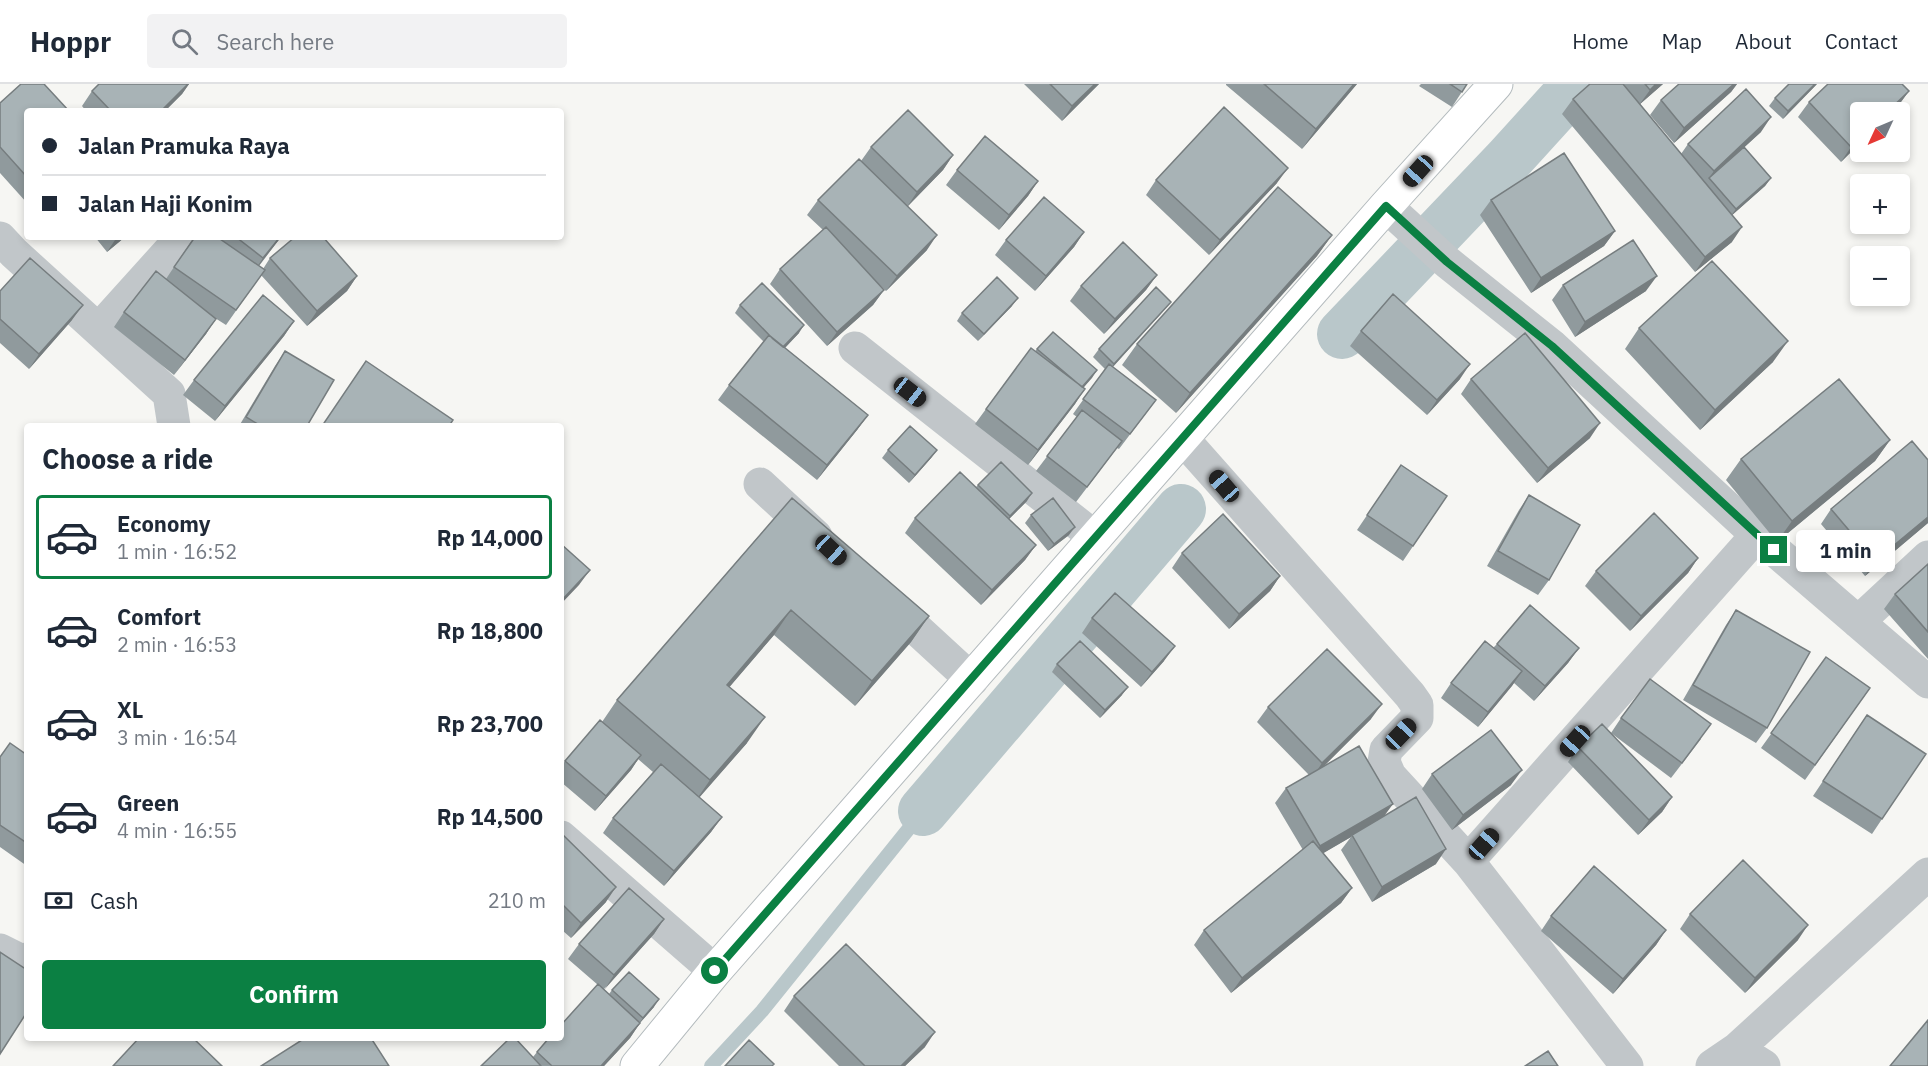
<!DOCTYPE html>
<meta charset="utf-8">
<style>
:root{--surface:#fff;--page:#f2f2f3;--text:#1f2937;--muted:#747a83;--line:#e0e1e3;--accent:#0b8043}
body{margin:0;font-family:"IBM Plex Sans",sans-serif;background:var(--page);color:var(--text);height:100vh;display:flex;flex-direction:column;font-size:22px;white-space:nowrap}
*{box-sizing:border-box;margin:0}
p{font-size:20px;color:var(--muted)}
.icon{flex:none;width:33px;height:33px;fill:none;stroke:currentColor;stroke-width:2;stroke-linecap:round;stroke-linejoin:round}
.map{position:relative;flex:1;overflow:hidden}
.panel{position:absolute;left:24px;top:339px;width:540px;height:618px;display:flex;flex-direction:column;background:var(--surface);border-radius:6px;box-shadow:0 3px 9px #0003}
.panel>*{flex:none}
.hud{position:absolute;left:24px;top:24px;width:540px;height:132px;border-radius:6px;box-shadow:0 3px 9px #0003;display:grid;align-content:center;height:132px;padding:0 18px;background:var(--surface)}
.needle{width:39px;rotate:226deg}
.tools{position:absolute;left:1850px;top:18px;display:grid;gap:12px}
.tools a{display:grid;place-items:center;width:60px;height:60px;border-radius:6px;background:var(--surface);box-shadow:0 3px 9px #0003;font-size:30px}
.end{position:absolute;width:27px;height:27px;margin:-14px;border:8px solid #0b8043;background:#fff;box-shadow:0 0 0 3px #fff}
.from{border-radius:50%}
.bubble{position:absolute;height:42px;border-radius:6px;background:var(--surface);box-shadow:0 3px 9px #0003;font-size:20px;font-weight:700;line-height:42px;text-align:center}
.car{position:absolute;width:18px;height:36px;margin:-18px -9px;border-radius:8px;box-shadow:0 0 4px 2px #0007;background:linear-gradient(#222 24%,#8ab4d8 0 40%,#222 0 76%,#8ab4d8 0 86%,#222 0)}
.hud b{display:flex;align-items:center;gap:21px;height:57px;font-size:22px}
.hud b+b{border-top:2px solid var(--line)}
.hud i{width:15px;height:15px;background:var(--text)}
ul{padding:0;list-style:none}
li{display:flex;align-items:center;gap:18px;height:84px;margin:0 12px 9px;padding:0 6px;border:3px solid transparent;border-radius:6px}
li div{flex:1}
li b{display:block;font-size:22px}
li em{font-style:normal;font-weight:700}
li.active{border-color:var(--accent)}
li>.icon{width:54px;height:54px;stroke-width:1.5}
h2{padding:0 18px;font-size:27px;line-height:72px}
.pay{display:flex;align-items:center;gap:15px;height:66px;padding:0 18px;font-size:22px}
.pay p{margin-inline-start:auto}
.primary-button{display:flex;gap:12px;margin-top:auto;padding:12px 18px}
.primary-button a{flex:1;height:69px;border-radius:6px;background:var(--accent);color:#fff;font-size:24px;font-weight:700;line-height:69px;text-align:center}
header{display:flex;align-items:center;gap:36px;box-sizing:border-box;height:84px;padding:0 30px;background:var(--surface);border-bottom:2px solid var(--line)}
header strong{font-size:28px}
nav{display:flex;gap:33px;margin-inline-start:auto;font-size:21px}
.search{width:420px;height:54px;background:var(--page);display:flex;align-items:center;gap:15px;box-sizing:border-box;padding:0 21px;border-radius:6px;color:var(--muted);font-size:22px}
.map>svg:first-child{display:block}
</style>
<header>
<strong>Hoppr</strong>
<div class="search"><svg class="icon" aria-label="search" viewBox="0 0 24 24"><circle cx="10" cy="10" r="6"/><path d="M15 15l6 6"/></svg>Search here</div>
<nav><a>Home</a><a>Map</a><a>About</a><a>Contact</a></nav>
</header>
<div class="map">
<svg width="1928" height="982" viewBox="0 0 1928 982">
<rect width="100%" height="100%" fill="#f6f6f3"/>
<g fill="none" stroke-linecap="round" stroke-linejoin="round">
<path stroke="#b9c7ca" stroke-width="14" d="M 711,982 L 762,927 L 923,727"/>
<path stroke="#b9c7ca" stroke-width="50" d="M 1342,250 L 1508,76 L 1577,0
M 923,727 L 1181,425"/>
<g stroke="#b3babd" stroke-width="35">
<path id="secondary" d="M 637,982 L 715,887 L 1386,122 L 1496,0"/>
</g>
<path stroke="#c1c6c9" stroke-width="33" d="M 1386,122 L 1447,178 L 1552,262 L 1757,451 L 1928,598
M 0,154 L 14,169 L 169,310 L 174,342
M 99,245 L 182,153
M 855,264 L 1096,454
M 1183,355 L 1410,611 L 1417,621 L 1417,634 L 1386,666 L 1384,678 L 1390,692 L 1468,777 L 1627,982
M 760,400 L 816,452
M 885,516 L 972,596
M 1858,538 L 1928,473
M 561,753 L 715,887
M 1468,777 L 1757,451
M 0,866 L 24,878 L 27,875
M 1737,965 L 1764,982
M 1712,982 L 1737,965 L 1928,790"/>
<use href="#secondary" stroke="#fff" stroke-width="33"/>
</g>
<path fill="#909a9d" d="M 99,0 L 189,0 L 182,10 L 165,27 L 86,27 L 82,22 L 92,7 Z
M 1024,0 L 1099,0 L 1062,37 Z
M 1226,0 L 1357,0 L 1302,65 L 1226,1 Z
M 1421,0 L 1467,0 L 1452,23 L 1419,2 Z
M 1590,0 L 1663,0 L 1640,20 L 1681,70 L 1688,60 L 1761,48 L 1744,63 L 1771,94 L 1765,102 L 1732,131 L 1732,158 L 1695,188 L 1562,30 L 1573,15 Z
M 1679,0 L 1737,0 L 1731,8 L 1674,59 L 1650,31 L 1661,16 Z
M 1817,0 L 1783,35 L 1769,22 L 1775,14 Z
M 1909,7 L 1898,22 L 1892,28 L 1860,28 L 1860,59 L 1841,78 L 1798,33 L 1809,18 Z
M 0,19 L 27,27 L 27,119 L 0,89 Z
M 871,63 L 953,71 L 943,86 L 908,122 L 927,166 L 886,207 L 877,198 L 884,206 L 873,221 L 827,262 L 770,200 L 780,185 L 823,146 L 807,131 L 818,116 L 861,77 Z
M 957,86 L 1038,97 L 1028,112 L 999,146 L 946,101 Z
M 1156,96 L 1277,99 L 1209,171 L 1146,111 Z
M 1491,116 L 1615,147 L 1604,162 L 1531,209 L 1480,131 Z
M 1084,148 L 1074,163 L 1035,207 L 995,171 L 1006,156 Z
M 1332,151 L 1317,172 L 1176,329 L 1122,281 L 1137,260 Z
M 95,153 L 125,153 L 107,168 Z
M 194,153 L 281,153 L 259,182 L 263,185 L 270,174 L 357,192 L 347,207 L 307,242 L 261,191 L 226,241 L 215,234 L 206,250 L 174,291 L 114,243 L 124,228 L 166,195 Z
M 1157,191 L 1146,206 L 1104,250 L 1070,217 L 1081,202 Z
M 1563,201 L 1646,207 L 1575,253 L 1552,216 Z
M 0,207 L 72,236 L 29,285 L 0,259 Z
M 740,221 L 799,249 L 785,264 L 868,331 L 857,346 L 817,396 L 718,316 L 729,301 L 764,258 L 735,229 Z
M 1012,222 L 978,257 L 957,237 L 962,229 Z
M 1165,225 L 1113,283 L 1156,316 L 1119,365 L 1117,364 L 1076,418 L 1036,387 L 1077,333 L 1073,330 L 1105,285 L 1093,273 L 1099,265 Z
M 294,237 L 284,252 L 215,337 L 183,311 L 194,296 Z
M 1639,244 L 1773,278 L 1700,346 L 1625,265 Z
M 1361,247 L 1460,295 L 1427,331 L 1350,262 Z
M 1037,265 L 1097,286 L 1083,304 L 1075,320 L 1028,381 L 975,340 L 986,325 Z
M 285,267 L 307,342 L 239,342 L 275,282 Z
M 1471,295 L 1590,354 L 1537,399 L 1461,310 Z
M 1890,356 L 1875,377 L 1777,458 L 1726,396 L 1741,375 Z
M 888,366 L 937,366 L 931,374 L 909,399 L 882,374 Z
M 1928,376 L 1928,439 L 1865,492 L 1821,440 L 1831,425 Z
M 1401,381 L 1447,412 L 1403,477 L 1357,446 Z
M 978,401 L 1027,417 L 1009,435 L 1036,461 L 1025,476 L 981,521 L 905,449 L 915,434 L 976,403 Z
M 1529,411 L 1549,496 L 1538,511 L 1487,482 L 1519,426 Z
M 792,414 L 929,532 L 911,558 L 855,622 L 774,551 L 729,603 L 747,659 L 699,713 L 722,733 L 711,748 L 664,802 L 603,749 L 613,734 L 653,688 L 638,675 L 631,686 L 595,727 L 561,698 L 561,683 L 565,677 L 602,638 L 617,616 Z
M 1031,431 L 1069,451 L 1048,467 L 1025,439 Z
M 1182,469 L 1280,492 L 1270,507 L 1229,545 L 1172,484 Z
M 1698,474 L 1688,489 L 1630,547 L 1585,502 L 1596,487 Z
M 1928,480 L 1928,575 L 1884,525 L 1895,510 Z
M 1736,526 L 1767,644 L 1756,659 L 1683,616 L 1726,541 Z
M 1092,534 L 1164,577 L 1141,603 L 1082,549 Z
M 1497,560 L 1579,564 L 1568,579 L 1534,617 L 1514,599 L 1478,643 L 1441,614 L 1451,599 L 1493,564 Z
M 1826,573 L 1870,604 L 1805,696 L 1761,664 Z
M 1057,580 L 1122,611 L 1100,634 L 1052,588 Z
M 1268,623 L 1371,635 L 1323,683 L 1384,733 L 1436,780 L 1372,818 L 1341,766 L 1351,753 L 1323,769 L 1352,804 L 1341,819 L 1231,909 L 1194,861 L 1204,846 L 1303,766 L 1275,719 L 1286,704 L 1309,691 L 1257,638 Z
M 1867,631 L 1882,735 L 1872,750 L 1813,712 Z
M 1621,634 L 1701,655 L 1671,694 L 1611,649 Z
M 1578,663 L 1672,713 L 1662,728 L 1638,751 L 1568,678 Z
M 27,671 L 27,782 L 0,763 L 0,673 Z
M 1432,690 L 1511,701 L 1452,746 L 1422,705 Z
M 561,749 L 606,818 L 571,854 L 563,847 L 561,850 Z
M 1690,830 L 1798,856 L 1745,909 L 1680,845 Z
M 1551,832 L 1666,846 L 1656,861 L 1613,910 L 1541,847 Z
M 664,835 L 654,850 L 604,905 L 609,910 L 612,906 L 654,923 L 640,939 L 630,954 L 604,982 L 481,982 L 533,973 L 537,968 L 598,901 L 568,875 L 579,860 Z
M 794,912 L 925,963 L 905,982 L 839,982 L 784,927 Z"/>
<path fill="#767d7f" d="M 188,0 L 189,0 L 182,10 L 165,27 L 161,27 Z
M 1095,0 L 1099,0 L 1062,37 L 1072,22 Z
M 1354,0 L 1357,0 L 1302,65 L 1316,45 Z
M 1656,0 L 1663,0 L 1639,21 L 1650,6 Z
M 1734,0 L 1737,0 L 1731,8 L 1674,59 L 1684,44 Z
M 1815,0 L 1817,0 L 1783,35 L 1788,27 Z
M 1909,7 L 1898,22 L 1892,28 L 1887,28 Z
M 1771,33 L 1761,48 L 1710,95 L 1709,94 L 1714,87 Z
M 1860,55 L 1860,59 L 1841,78 L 1851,63 Z
M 953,71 L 943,86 L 907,123 L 917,108 Z
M 1288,84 L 1277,99 L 1209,171 L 1220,156 Z
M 1771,94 L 1765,102 L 1730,133 L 1736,125 Z
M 1038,97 L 1028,112 L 999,146 L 1009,131 Z
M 1742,143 L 1732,158 L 1695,188 L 1705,173 Z
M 1615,147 L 1604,162 L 1531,209 L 1541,194 Z
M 1084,148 L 1074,163 L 1035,207 L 1046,192 Z
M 937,151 L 927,166 L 886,207 L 897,192 Z
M 1332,151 L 1317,172 L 1176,329 L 1190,309 Z
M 117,153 L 125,153 L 107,168 Z
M 280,153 L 281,153 L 253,189 L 263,174 Z
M 1157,191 L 1146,206 L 1104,250 L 1115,235 Z
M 357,192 L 347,207 L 307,242 L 317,227 Z
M 1657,192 L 1646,207 L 1575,253 L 1585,238 Z
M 884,206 L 873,221 L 827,262 L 837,248 Z
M 1018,214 L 1012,222 L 978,257 L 984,250 Z
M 1171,218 L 1165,225 L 1108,288 L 1114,280 Z
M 83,221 L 72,236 L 29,285 L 39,270 Z
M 216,235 L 206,250 L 174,291 L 185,276 Z
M 294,237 L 284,252 L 215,337 L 225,322 Z
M 804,241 L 799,249 L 777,272 L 782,264 Z
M 1788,257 L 1773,278 L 1700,346 L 1715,326 Z
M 1470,280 L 1460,295 L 1427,331 L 1437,316 Z
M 1097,286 L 1092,294 L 1077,311 L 1082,303 Z
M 1085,305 L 1075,320 L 1028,381 L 1038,366 Z
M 868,331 L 857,346 L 817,396 L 827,381 Z
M 1600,339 L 1590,354 L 1537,399 L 1548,384 Z
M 1890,356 L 1875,377 L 1777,458 L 1792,437 Z
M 937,366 L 931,374 L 909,399 L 915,391 Z
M 1032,409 L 1027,417 L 1004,440 L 1010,432 Z
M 1928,433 L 1928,439 L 1865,492 L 1875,477 Z
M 1075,443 L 1069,451 L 1048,467 L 1054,460 Z
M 1036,461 L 1025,476 L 981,521 L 992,506 Z
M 1698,474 L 1688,489 L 1630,547 L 1641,532 Z
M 590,486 L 579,501 L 561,520 L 561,517 Z
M 1280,492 L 1270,507 L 1229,545 L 1239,530 Z
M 791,526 L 774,551 L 709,627 L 727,601 Z
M 929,532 L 911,558 L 855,622 L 872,597 Z
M 1175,562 L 1164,577 L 1141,603 L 1152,588 Z
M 1579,564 L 1568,579 L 1534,617 L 1545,602 Z
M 1522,587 L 1512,602 L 1478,643 L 1488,628 Z
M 1128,603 L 1122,611 L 1100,634 L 1105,626 Z
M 1382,620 L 1371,635 L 1312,694 L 1322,679 Z
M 765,633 L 747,659 L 692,722 L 710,696 Z
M 641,671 L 631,686 L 595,727 L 606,712 Z
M 1522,686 L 1511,701 L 1452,746 L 1463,731 Z
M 1672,713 L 1662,728 L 1638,751 L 1649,736 Z
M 1393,720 L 1382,735 L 1352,751 L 1351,753 L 1310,777 L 1320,762 Z
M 722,733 L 711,748 L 664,802 L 674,787 Z
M 1446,765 L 1436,780 L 1372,818 L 1382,803 Z
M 616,803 L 606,818 L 571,854 L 581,839 Z
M 1352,804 L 1341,819 L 1231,909 L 1242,894 Z
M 664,835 L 654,850 L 604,906 L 614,891 Z
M 1808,841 L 1798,856 L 1745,909 L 1755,894 Z
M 1666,846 L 1656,861 L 1613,910 L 1623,895 Z
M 659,915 L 654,923 L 637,942 L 643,934 Z
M 640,939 L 630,954 L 604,982 L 601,982 Z
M 935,948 L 925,963 L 905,982 L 901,982 Z"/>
<path fill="#a8b3b6" stroke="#767d7f" stroke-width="1.5" d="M 21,0 L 44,0 L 69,27 L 27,27 L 27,93 L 0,63 L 0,19 Z
M 99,0 L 188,0 L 161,27 L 111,27 L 92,7 Z
M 1050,0 L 1095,0 L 1072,22 Z
M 1264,0 L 1354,0 L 1316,45 Z
M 1450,0 L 1467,0 L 1462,8 Z
M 1590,0 L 1623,0 L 1742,143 L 1705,173 L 1573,15 Z
M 1645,0 L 1656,0 L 1650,6 Z
M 1679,0 L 1734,0 L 1684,44 L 1661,16 Z
M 1789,0 L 1815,0 L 1788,27 L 1775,14 Z
M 1828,0 L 1902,0 L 1909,7 L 1887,28 L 1860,28 L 1860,55 L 1851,63 L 1809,18 Z
M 1746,5 L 1771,33 L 1714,87 L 1688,60 Z
M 1224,23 L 1288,84 L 1220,156 L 1156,96 Z
M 908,26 L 953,71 L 917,108 L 871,63 Z
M 985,52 L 1038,97 L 1009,131 L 957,86 Z
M 1744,63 L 1771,94 L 1736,125 L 1709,94 Z
M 1564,69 L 1615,147 L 1541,194 L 1491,116 Z
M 859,75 L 937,151 L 897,192 L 818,116 Z
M 1278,103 L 1332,151 L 1190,309 L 1137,260 Z
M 1044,113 L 1084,148 L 1046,192 L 1006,156 Z
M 826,143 L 884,206 L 837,248 L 780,185 Z
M 195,153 L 217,153 L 265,186 L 236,226 L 174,183 Z
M 236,153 L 280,153 L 263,174 Z
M 295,153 L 323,153 L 357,192 L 317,227 L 270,174 Z
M 1633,156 L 1657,192 L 1585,238 L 1563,201 Z
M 1123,158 L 1157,191 L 1115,235 L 1081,202 Z
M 30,174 L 83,221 L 39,270 L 0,235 L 0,207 Z
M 1712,177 L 1788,257 L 1715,326 L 1639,244 Z
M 156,187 L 216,235 L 185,276 L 124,228 Z
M 997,193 L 1018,214 L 984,250 L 962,229 Z
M 762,199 L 804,241 L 783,263 L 773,255 L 740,221 Z
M 1156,203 L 1171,218 L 1114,280 L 1099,265 Z
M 1393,210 L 1470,280 L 1437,316 L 1361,247 Z
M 263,211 L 294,237 L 225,322 L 194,296 Z
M 1053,248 L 1097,286 L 1082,303 L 1037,265 Z
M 1525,249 L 1600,339 L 1548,384 L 1471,295 Z
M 769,251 L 868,331 L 827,381 L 729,301 Z
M 1031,264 L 1085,305 L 1038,366 L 986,325 Z
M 285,267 L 334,296 L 307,342 L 261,342 L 246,333 Z
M 366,277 L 453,336 L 449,342 L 322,342 Z
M 1109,280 L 1156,316 L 1130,350 L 1083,315 Z
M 1839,295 L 1890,356 L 1792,437 L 1741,375 Z
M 1082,326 L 1122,357 L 1087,403 L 1047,372 Z
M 910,342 L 937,366 L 915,391 L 888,366 Z
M 1912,357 L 1928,376 L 1928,433 L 1875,477 L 1831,425 Z
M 1001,378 L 1032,409 L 1010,432 L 978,401 Z
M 1401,381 L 1447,412 L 1413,462 L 1367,431 Z
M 960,388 L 1036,461 L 992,506 L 915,434 Z
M 1529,411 L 1580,441 L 1549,496 L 1498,467 Z
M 792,414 L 929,532 L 872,597 L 791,526 L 727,601 L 765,633 L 710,696 L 617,616 Z
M 1053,414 L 1075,443 L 1054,460 L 1031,431 Z
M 1654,429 L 1698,474 L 1641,532 L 1596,487 Z
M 1223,430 L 1280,492 L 1239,530 L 1182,469 Z
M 561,460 L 590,486 L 561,517 Z
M 1928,480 L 1928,548 L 1895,510 Z
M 1115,509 L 1175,562 L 1152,588 L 1092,534 Z
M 1530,521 L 1579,564 L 1545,602 L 1497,560 Z
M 1736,526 L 1810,568 L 1767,644 L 1693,601 Z
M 1080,557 L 1128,603 L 1105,626 L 1057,580 Z
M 1485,557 L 1522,587 L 1488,628 L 1451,599 Z
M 1327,565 L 1382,620 L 1322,679 L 1268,623 Z
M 1826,573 L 1870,604 L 1815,681 L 1771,649 Z
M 1650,595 L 1711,640 L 1682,679 L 1621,634 Z
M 1867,631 L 1926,670 L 1882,735 L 1823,697 Z
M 600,636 L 641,671 L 606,712 L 565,677 Z
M 1602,640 L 1672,713 L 1649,736 L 1578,663 Z
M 1491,646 L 1522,686 L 1463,731 L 1432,690 Z
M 10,659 L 27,671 L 27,759 L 0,741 L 0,673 Z
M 1359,662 L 1393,720 L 1320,762 L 1286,704 Z
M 661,680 L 722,733 L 674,787 L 613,734 Z
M 1416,713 L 1446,765 L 1382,803 L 1352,751 Z
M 561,749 L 616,803 L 581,839 L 561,819 Z
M 1313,757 L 1352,804 L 1242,894 L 1204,846 Z
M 1743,776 L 1808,841 L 1755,894 L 1690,830 Z
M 1594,782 L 1666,846 L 1623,895 L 1551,832 Z
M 629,804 L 664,835 L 614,891 L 579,860 Z
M 846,860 L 935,948 L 901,982 L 865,982 L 794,912 Z
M 0,868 L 27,886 L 27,928 L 0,970 Z
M 629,888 L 659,915 L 643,934 L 612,906 Z
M 598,900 L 640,939 L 601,982 L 552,982 L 537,968 L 549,954 L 561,954 L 561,941 Z
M 1928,936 L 1928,982 L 1890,982 Z
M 139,954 L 193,954 L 222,982 L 113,982 Z
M 305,954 L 371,954 L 389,982 L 261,982 Z
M 510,954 L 515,954 L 541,982 L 481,982 Z
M 749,956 L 774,980 L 772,982 L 725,982 Z
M 1548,967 L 1558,982 L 1525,982 Z"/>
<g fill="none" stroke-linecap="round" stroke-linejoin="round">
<path stroke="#0b8043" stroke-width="8" d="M 715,887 L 1386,122 L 1447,178 L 1552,262 L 1774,466"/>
</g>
</svg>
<div class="tools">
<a><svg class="needle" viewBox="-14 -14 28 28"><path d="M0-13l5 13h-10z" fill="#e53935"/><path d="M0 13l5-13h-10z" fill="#747a83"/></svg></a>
<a>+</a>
<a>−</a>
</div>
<i class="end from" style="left:715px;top:887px"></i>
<i class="end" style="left:1774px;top:466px"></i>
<div class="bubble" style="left:1796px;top:446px;width:99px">1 min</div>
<i class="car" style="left:1418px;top:87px;rotate:222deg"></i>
<i class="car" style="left:910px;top:308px;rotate:128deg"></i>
<i class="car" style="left:1224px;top:402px;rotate:319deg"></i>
<i class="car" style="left:831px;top:466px;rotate:133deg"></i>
<i class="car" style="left:1401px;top:650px;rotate:44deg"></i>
<i class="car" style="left:1575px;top:657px;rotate:222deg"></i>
<i class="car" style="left:1484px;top:760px;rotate:42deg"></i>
<div class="hud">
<b><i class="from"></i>Jalan Pramuka Raya</b>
<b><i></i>Jalan Haji Konim</b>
</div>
<section class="panel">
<h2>Choose a ride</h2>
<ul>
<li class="active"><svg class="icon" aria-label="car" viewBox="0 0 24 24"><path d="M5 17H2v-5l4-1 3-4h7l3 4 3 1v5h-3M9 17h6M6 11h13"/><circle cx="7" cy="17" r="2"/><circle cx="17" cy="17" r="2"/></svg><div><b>Economy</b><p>1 min · 16:52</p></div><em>Rp 14,000</em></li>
<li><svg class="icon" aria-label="car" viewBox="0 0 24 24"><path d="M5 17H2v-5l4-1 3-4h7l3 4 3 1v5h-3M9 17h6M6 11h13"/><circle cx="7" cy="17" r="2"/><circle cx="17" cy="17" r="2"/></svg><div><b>Comfort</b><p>2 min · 16:53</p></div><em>Rp 18,800</em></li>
<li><svg class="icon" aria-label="car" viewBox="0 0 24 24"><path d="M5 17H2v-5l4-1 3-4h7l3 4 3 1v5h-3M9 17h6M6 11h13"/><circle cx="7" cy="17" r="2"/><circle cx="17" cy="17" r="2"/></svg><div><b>XL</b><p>3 min · 16:54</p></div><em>Rp 23,700</em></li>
<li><svg class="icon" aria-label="car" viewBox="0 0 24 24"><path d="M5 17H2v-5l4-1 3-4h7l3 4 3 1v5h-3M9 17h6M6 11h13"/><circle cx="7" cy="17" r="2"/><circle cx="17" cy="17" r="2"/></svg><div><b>Green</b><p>4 min · 16:55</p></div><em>Rp 14,500</em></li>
</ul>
<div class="pay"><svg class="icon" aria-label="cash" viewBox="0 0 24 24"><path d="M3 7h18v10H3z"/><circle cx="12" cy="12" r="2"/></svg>Cash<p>210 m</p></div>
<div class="primary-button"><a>Confirm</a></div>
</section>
</div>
